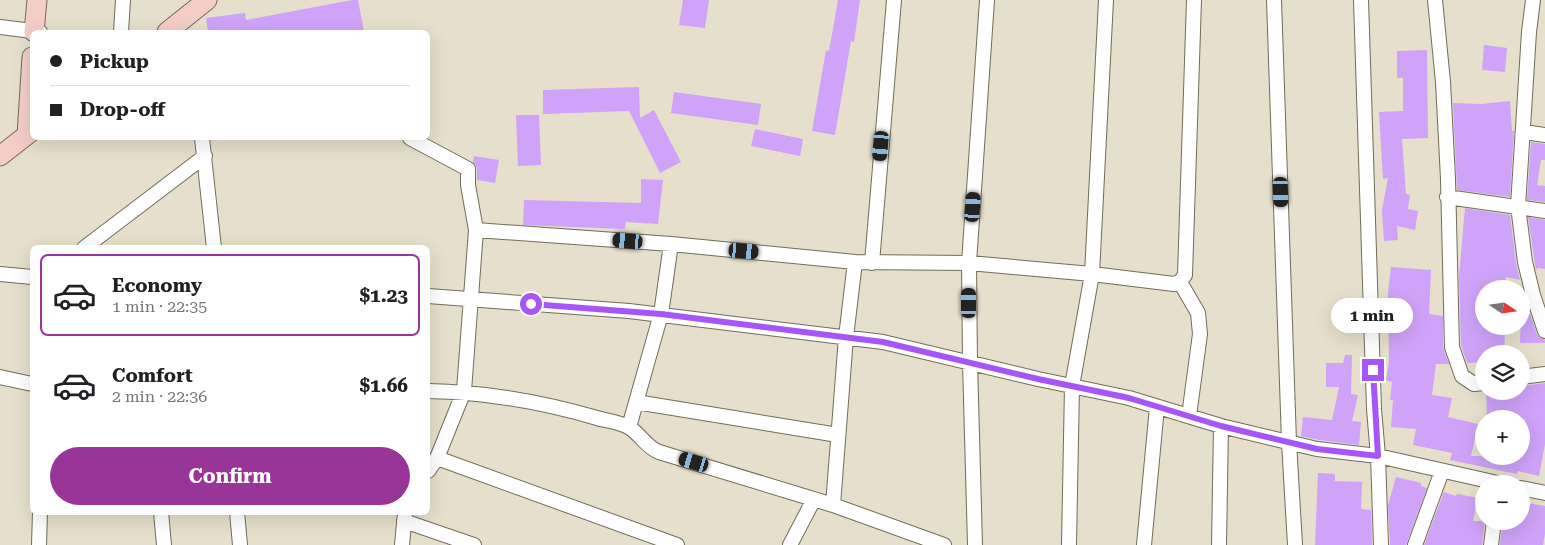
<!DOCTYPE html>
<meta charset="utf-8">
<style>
:root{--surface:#fff;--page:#f6f6f6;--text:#202124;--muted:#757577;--line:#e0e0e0;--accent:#993499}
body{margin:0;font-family:"Roboto Serif",serif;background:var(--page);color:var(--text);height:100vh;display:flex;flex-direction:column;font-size:19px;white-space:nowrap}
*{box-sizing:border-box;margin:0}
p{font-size:16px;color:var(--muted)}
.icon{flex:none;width:28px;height:28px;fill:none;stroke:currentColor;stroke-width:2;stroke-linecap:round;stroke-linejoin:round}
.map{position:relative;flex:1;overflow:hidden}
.sheet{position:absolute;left:30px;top:245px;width:400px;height:270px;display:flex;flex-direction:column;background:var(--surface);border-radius:8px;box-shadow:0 5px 20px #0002}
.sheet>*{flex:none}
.banner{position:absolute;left:30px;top:30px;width:400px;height:110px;border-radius:8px;box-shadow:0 5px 20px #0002;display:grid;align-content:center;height:110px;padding:0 20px;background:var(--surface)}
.needle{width:32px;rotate:103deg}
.buttons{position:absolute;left:1475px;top:280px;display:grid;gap:10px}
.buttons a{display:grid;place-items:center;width:55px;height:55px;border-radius:50%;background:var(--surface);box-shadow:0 5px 20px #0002;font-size:25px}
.end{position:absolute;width:22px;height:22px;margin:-11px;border:6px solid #a855f7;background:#fff;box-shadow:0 0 0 2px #fff}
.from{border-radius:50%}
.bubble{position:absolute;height:35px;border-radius:18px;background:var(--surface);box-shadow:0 5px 20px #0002;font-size:16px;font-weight:700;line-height:35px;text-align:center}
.car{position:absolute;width:15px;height:30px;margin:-15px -8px;border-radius:6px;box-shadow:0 0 4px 1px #0007;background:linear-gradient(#222 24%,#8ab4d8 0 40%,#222 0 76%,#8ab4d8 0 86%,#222 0)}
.banner b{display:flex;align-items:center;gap:18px;height:48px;font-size:19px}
.banner b+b{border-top:1px solid var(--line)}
.banner i{width:12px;height:12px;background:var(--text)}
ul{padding:9px 0 0;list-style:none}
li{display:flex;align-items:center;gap:15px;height:82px;margin:0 10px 8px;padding:0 10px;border:2px solid transparent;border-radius:8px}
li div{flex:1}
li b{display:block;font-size:19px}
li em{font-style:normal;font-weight:700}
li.current{border-color:var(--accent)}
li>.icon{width:45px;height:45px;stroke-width:1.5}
.action{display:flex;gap:10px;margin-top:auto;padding:10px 20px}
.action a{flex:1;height:58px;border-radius:30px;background:var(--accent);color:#fff;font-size:20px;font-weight:700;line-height:58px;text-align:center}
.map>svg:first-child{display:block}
</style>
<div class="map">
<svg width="1545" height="545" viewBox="0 0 1545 545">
<rect width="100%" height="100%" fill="#e5dfcb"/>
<path fill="#cfa3f9" d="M 352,0 L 358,0 L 364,32 L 208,32 L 206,18 L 245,13 L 246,20 Z
M 683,0 L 709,0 L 705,28 L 679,25 Z
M 838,0 L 860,0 L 854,42 L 851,41 L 835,135 L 812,131 L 826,50 L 829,51 Z
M 1484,45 L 1507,48 L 1505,72 L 1482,70 Z
M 1427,50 L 1428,138 L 1402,139 L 1406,194 L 1410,195 L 1408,209 L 1418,211 L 1415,230 L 1397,226 L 1398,240 L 1384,241 L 1382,210 L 1388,178 L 1383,179 L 1379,112 L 1403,111 L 1403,78 L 1397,78 L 1397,51 Z
M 639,87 L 640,118 L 654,110 L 681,162 L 660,173 L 629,111 L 543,114 L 543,90 Z
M 674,92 L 761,104 L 758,125 L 671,113 Z
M 1510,101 L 1512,131 L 1514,131 L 1510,197 L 1457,190 L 1453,103 L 1481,104 Z
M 516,115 L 539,115 L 541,165 L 518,166 Z
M 755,129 L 803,139 L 800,156 L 751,146 Z
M 1531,142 L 1545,144 L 1545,160 L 1541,160 L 1537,185 L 1545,186 L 1545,202 L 1527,200 Z
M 474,156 L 499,160 L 495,183 L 477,180 L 477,168 L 473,162 Z
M 641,179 L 663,180 L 658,224 L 626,222 L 625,229 L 523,225 L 524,200 L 641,203 Z
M 1465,208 L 1510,215 L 1516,263 L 1520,280 L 1506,277 L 1505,289 L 1484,289 L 1484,326 L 1490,326 L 1490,332 L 1505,333 L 1504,354 L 1484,354 L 1484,362 L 1467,363 L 1461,345 L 1459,277 Z
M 1528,217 L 1545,220 L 1545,269 L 1537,268 L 1536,271 Z
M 1391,267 L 1431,270 L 1429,314 L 1443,316 L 1443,347 L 1449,364 L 1436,364 L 1432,395 L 1452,398 L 1448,417 L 1478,424 L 1471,456 L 1521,456 L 1521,441 L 1525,419 L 1487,419 L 1486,391 L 1521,391 L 1521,386 L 1545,383 L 1545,444 L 1539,476 L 1518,471 L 1517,474 L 1450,460 L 1452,453 L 1413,445 L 1416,429 L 1391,427 L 1393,400 L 1390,400 L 1392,382 L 1386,380 L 1389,362 L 1388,292 Z
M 1521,314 L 1530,314 L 1537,334 L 1540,338 L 1545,340 L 1545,343 L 1520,343 Z
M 1345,355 L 1352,355 L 1351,394 L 1358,395 L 1352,421 L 1361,422 L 1359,445 L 1319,440 L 1301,436 L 1303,417 L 1332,420 L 1339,387 L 1326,387 L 1326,363 L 1343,363 Z
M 1318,473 L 1335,474 L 1335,481 L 1362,482 L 1361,509 L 1371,510 L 1372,545 L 1315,545 Z
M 1396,477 L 1421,483 L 1421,486 L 1427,488 L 1406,545 L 1390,545 L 1388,505 Z
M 1444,492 L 1456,496 L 1457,494 L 1478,498 L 1473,521 L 1485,521 L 1482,545 L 1424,545 Z
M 1521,502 L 1545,506 L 1545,534 L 1543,545 L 1500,545 L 1503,521 L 1521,521 Z"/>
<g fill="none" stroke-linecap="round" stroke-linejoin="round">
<g stroke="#726c5a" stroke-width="16">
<path id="street" d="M 1274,0 L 1289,442 L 1295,545
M 1361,0 L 1374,409 L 1378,456 L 1381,545
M 1435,0 L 1443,82 L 1448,179 L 1452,347 L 1462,376 L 1474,384 L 1484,383
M 1533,0 L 1529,32 L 1518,206 L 1525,262 L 1533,295 L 1545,331
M 0,27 L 40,32
M 121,32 L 123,0
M 1524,132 L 1545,135
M 202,138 L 214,248
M 410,138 L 468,169 L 468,185 L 476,230 L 464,391 L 437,458 L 428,471
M 1447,197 L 1545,211
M 476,230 L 671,244 L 855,262 L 969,263 L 1092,274 L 1174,284 L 1180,282 L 1185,275 L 1194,0
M 84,248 L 205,156
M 872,263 L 894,0
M 0,274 L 32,277
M 1180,282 L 1198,313 L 1200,334 L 1189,416
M 428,296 L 629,311 L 883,342 L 1038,379 L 1129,398 L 1221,426 L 1317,449 L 1378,456 L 1502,484
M 0,377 L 32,384
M 1521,377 L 1545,374
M 428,391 C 485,392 542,402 597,418 C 607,421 621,422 630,428 C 641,435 646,447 659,452 L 833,505 L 944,545
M 636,402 L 838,435
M 629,427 L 661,314 L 671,244
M 437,458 L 677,545
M 1521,488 L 1545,493
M 833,505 L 846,337 L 855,262
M 161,512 L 164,545
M 237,512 L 240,545
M 404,521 L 474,545
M 39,545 L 40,512
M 402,545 L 405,513
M 790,545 L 814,499
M 975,545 L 970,362 L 969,263 L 987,0
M 1069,545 L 1072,386 L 1092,274 L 1106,0
M 1144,545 L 1157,407
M 1219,545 L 1221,426
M 1415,545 L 1442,471
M 1491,545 L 1494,521"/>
</g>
<g stroke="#726c5a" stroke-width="21">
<path id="secondary" d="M 34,32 L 37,0
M 167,32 L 207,0
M 27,135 L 32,57
M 0,156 L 32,131"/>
</g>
<use href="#street" stroke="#fff" stroke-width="14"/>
<use href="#secondary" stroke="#f4cdc8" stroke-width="19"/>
</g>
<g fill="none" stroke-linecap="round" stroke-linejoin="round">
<path stroke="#a855f7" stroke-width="6" d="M 531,304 L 661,314 L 883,342 L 1038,379 L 1129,398 L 1221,426 L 1317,449 L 1378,456 L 1373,370"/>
</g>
</svg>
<div class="buttons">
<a><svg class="needle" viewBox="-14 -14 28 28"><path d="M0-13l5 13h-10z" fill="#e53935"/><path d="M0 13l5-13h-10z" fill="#757577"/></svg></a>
<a><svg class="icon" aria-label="layers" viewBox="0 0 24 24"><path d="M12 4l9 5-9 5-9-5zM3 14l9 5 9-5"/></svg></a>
<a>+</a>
<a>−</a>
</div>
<i class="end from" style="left:531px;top:304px"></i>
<i class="end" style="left:1373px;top:370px"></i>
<div class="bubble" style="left:1331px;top:298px;width:82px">1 min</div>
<i class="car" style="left:881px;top:146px;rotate:185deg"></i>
<i class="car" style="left:1281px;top:192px;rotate:178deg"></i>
<i class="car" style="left:973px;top:207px;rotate:4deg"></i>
<i class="car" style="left:628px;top:241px;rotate:275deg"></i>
<i class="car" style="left:744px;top:251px;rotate:95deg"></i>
<i class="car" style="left:969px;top:303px;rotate:0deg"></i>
<i class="car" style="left:694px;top:462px;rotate:287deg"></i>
<div class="banner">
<b><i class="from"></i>Pickup</b>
<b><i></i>Drop-off</b>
</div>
<section class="sheet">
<ul>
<li class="current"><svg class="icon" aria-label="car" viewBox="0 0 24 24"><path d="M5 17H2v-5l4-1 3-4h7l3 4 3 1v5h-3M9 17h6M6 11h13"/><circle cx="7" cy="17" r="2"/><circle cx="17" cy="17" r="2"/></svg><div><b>Economy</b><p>1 min · 22:35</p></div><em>$1.23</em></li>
<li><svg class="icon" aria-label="car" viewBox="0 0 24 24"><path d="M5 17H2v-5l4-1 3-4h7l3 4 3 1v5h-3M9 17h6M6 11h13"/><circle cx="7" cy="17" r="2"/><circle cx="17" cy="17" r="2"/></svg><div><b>Comfort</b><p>2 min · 22:36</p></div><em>$1.66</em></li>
</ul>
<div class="action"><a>Confirm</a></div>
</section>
</div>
